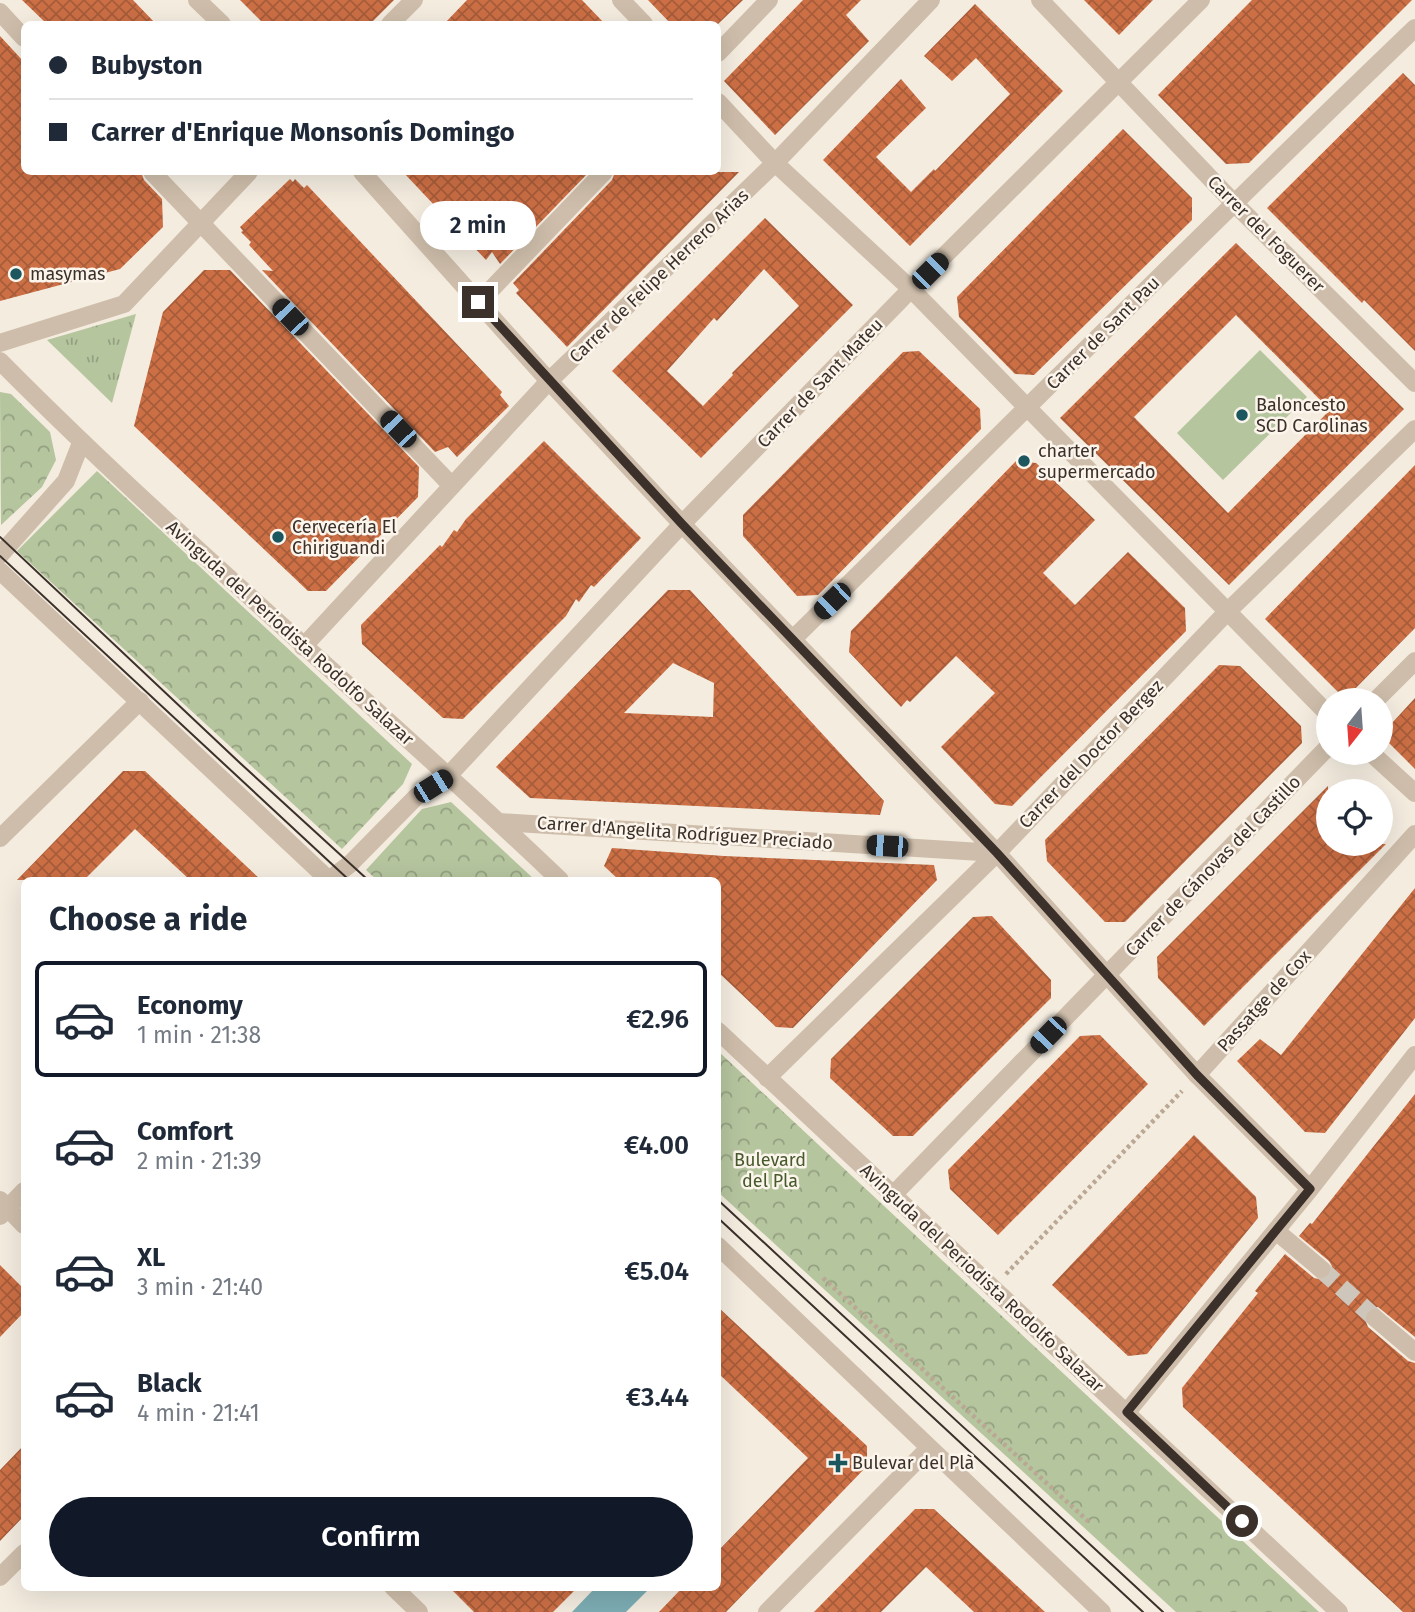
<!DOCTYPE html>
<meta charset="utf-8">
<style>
:root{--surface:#fff;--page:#f2f2f3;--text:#1f2937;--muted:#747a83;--line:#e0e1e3;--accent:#111827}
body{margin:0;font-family:"Fira Sans",sans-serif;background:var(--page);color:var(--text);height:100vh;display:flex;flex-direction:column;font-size:26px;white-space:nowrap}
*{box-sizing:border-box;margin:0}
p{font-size:23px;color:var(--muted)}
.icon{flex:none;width:38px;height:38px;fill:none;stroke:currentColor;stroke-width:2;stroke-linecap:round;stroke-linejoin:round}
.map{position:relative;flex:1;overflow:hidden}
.side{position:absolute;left:21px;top:877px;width:700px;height:714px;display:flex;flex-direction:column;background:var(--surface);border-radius:10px;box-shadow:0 7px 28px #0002}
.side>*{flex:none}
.banner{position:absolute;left:21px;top:21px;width:700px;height:154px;border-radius:10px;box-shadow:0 7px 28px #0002;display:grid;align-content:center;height:154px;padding:0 28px;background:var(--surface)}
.needle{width:46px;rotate:197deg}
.tools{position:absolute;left:1316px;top:688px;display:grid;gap:14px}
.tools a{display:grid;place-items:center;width:77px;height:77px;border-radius:50%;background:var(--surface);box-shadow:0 7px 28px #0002;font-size:35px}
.end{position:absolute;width:32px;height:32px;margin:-16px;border:9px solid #3b302a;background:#fff;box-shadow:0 0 0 4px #fff}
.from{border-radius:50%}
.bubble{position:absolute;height:49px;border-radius:24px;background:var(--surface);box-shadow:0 7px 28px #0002;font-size:23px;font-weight:600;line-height:49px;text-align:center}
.car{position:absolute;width:21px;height:42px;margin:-21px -10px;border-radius:9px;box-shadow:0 0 5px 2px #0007;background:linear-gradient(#222 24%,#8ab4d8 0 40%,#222 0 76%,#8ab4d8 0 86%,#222 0)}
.banner b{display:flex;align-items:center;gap:24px;height:66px;font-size:26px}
.banner b+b{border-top:2px solid var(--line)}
.banner i{width:18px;height:18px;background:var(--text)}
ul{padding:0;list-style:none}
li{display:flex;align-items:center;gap:21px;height:116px;margin:0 14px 10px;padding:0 14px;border:4px solid transparent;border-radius:10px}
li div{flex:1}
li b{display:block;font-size:26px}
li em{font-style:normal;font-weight:600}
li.active{border-color:var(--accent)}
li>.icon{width:63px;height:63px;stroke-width:1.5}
h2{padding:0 28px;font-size:32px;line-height:84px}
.button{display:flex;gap:14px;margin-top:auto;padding:14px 28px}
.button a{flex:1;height:80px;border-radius:42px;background:var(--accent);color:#fff;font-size:28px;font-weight:600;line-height:80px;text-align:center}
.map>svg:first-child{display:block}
</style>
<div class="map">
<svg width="1415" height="1612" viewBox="0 0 1415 1612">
<defs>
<pattern id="grass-tufts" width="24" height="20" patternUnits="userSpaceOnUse" patternTransform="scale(1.75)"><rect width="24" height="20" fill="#b5c59e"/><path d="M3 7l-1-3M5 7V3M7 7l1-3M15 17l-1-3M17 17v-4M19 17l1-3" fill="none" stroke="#94a081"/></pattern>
<pattern id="forest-crowns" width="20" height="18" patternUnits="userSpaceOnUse" patternTransform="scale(1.75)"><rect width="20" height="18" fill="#b5c59e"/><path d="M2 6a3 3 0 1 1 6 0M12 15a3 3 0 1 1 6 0" fill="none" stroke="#94a081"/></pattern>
<pattern id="building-cross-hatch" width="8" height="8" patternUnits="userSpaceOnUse" patternTransform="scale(1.75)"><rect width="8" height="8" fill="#cc6f45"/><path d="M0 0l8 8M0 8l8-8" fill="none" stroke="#a75c3a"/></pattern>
</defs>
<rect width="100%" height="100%" fill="#f4ecdf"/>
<path fill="url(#grass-tufts)" d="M 136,314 L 112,403 L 47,340 Z"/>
<path fill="url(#forest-crowns)" d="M 0,392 L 11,394 L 50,432 L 56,460 L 42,487 L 1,525 Z
M 97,471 L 412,764 L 403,784 L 342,849 L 17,551 Z
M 451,802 L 535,880 L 377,880 L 366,870 L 422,809 Z
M 718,1051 L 1319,1612 L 1176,1612 L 718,1192 Z"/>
<path fill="#b5c59e" d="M 1260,350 L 1307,397 L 1223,480 L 1177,433 Z"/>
<path fill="#7cadb3" d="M 596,1587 L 643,1587 L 647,1591 L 626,1612 L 572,1612 Z"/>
<path fill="url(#building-cross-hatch)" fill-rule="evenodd" d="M 22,0 L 133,0 L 156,24 L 47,24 Z
M 240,0 L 394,0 L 370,24 L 264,24 Z
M 467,0 L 582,0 L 605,24 L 444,24 Z
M 648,0 L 743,0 L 718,24 L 671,24 Z
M 803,0 L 861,0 L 846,15 L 869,41 L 775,135 L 724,81 Z
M 1084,0 L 1153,0 L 1119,35 Z
M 1252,0 L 1412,0 L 1249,163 L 1226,164 L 1158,95 Z
M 975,4 L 1063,91 L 910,246 L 823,160 L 901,79 L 926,108 L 876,157 L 911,192 L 934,169 L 935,171 L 1010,94 L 976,58 L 952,81 L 924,56 Z
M 0,36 L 24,62 L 24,172 L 141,172 L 144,180 L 162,199 L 163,227 L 120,269 L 0,301 Z
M 1403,73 L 1415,85 L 1415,351 L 1364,300 L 1362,303 L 1267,208 Z
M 1123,129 L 1192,198 L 1192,220 L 1034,375 L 1015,374 L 959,317 L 957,297 Z
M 403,172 L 589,172 L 500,264 L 492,252 L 486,260 Z
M 615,172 L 739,172 L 567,347 L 516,293 L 519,290 L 513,283 L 612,180 Z
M 290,179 L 293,182 L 295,179 L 304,188 L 307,185 L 502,392 L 500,395 L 509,406 L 457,457 L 448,447 L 435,452 L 262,270 L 273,271 L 249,245 L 251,242 L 241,232 L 243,231 L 240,227 Z
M 765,218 L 853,305 L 701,458 L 612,371 ZM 764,269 L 799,306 L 732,373 L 733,375 L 703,406 L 667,371 L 714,318 L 717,321 Z
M 1236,243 L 1404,409 L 1229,585 L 1060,418 ZM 1236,315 L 1330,410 L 1228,513 L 1134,417 Z
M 204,270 L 230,270 L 419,467 L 418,497 L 326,591 L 308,591 L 134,426 L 163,312 Z
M 919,351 L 980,409 L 981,429 L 818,595 L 797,596 L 743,536 L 743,515 L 903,352 Z
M 544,441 L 641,538 L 594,587 L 591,585 L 579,602 L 576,599 L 566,616 L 463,719 L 443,718 L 362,644 L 361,625 L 440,545 L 442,547 L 454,530 L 457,532 L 466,519 Z
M 1016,461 L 1036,463 L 1095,520 L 1043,573 L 1075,605 L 1128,552 L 1185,608 L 1186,631 L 1012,806 L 995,804 L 941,747 L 995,693 L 956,656 L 910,702 L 907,700 L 901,707 L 849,652 L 851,631 Z
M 1415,465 L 1415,628 L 1345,699 L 1265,619 Z
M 668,590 L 690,590 L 884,801 L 880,815 L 530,798 L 496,767 ZM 673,663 L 714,683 L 713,717 L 624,713 Z
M 1219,665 L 1240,666 L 1301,726 L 1302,743 L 1125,922 L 1105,922 L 1047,861 L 1045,840 Z
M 1415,698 L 1415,769 L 1381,735 Z
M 123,771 L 145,771 L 261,880 L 190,880 L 135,829 L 84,880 L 17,880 Z
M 1328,786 L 1328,844 L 1386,844 L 1204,1026 L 1158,978 L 1157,957 Z
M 612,848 L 724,856 L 934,865 L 937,880 L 793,1028 L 776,1027 L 718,972 L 718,880 L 619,880 L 604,866 Z
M 1415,888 L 1415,1018 L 1325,1133 L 1305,1132 L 1237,1061 L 1260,1039 L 1281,1055 Z
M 992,916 L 1051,980 L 1051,998 L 913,1136 L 893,1136 L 830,1078 L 831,1059 L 973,917 Z
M 1100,1035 L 1148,1084 L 998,1235 L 950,1189 L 948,1170 L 1080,1036 Z
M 1415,1094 L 1415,1337 L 1378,1307 L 1371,1308 L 1364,1317 L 1368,1327 L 1408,1361 L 1415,1363 L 1415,1612 L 1403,1612 L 1183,1407 L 1182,1388 L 1258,1293 L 1255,1291 L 1285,1254 L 1314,1278 L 1324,1280 L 1330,1276 L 1332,1266 L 1329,1261 L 1299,1236 L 1310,1223 L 1312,1224 Z
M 1194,1135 L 1256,1197 L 1258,1218 L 1147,1354 L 1128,1356 L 1052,1285 Z
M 0,1265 L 24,1289 L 24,1312 L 0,1337 Z
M 718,1307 L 867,1446 L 867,1466 L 726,1612 L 659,1612 L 683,1587 L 718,1587 L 718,1551 L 808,1458 L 718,1373 Z
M 24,1445 L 24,1516 L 0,1541 L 0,1470 Z
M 915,1509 L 934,1509 L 1045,1612 L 974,1612 L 926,1567 L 881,1612 L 814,1612 Z
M 449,1587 L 578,1587 L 553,1612 L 474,1612 Z"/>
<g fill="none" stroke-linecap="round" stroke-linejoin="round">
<path stroke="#cfc6bb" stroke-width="18" stroke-dasharray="18 9" stroke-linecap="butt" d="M 1321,1269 L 1375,1318"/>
<path stroke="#baa794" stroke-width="4.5" stroke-dasharray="3.5 3.5" stroke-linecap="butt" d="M 1006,1274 L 1182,1091
M 823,1278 L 1089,1522"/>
<path stroke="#cebdaa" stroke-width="18" d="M 1197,1075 L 1415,834
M 1276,1231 L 1321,1269
M 1375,1318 L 1415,1352"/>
<path stroke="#cebdaa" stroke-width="18" d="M 197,0 L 222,24
M 621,0 L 644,24
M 1040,0 L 1233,202 L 1415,383
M 0,12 L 24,38
M 718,53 L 769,0
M 718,102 L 775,163 L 911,289 L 1328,714
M 152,172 L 452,486
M 362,172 L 549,381 L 682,524 L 997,853 L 1197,1075 L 1310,1189
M 479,302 L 604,172
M 793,639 C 1000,435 1205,229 1415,28
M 303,647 L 549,381 L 775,163 L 931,0
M 1376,700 L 1415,661
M 1370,752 L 1415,793
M 499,822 L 997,853
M 0,838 L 140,701
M 329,880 L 350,864 L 417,796 L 449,775 L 682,524 L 911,289 L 1201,0
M 767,1078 L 997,853 L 1227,612 L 1415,429
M 892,1196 L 1328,747
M 0,1200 L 24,1225
M 0,1216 L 24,1191
M 1127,1412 L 1310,1189 L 1415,1055
M 0,1577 L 24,1553
M 393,1587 L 419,1612
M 767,1612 L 929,1448"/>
<path stroke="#cebdaa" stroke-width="18" d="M 390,24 L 414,0
M 0,343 L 124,304 L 249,172
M 0,361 C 179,542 376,704 560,880
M 0,555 L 66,481 L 81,443
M 0,571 L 329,880
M 718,1031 L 1339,1612
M 718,1246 L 1102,1612"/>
<path stroke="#3b302a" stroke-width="2" d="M 0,537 L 240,763 L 368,880
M 0,556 L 349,880
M 718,1200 L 1163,1612
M 718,1218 L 1143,1612"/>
</g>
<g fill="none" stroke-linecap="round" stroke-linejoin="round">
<path stroke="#3b302a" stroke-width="9" d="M 478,302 L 682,524 L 997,853 L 1197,1075 L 1310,1189 L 1127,1412 L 1242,1521"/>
</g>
<g fill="#1c565f" stroke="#fbf5ec" stroke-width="2.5">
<circle cx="16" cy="274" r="7"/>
<circle cx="1242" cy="415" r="7"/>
<circle cx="1024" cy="461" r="7"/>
<circle cx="278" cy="537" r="7"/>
<path d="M834.5 1452.5h7v7h7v7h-7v7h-7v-7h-7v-7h7z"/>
</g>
<g text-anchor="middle" stroke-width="5" stroke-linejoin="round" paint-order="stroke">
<g font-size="18" fill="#3b302a" stroke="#fbf5ec">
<text transform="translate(1266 234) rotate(45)" y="6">Carrer del Foguerer</text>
<text transform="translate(659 276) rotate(-44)" y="6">Carrer de Felipe Herrero Arias</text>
<text transform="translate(1103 333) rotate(-45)" y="6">Carrer de Sant Pau</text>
<text transform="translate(820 383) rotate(-46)" y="6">Carrer de Sant Mateu</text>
<text transform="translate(290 633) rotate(42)" y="6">Avinguda del Periodista Rodolfo Salazar</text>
<text transform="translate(1091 754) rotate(-46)" y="6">Carrer del Doctor Bergez</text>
<text transform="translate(685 833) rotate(4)" y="6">Carrer d'Angelita Rodríguez Preciado</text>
<text transform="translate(1213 866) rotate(-46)" y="6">Carrer de Cánovas del Castillo</text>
<text transform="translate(1264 1001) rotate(-48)" y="6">Passatge de Cox</text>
<text transform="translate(982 1278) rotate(43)" y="6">Avinguda del Periodista Rodolfo Salazar</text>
</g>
<g font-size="18" fill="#3b302a" stroke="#fbf5ec" text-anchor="start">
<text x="30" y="280">masymas</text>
<text x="1256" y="411">Baloncesto<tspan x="1256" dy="21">SCD Carolinas</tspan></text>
<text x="1038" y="457">charter<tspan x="1038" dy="21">supermercado</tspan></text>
<text x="292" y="533">Cervecería El<tspan x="292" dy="21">Chiriguandi</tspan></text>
<text x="852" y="1469">Bulevar del Plà</text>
</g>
<g font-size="18" fill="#465a2c" stroke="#fbf5ec">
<text x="770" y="1166">Bulevard<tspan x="770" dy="21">del Pla</tspan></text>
</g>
</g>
</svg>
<div class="tools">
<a><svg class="needle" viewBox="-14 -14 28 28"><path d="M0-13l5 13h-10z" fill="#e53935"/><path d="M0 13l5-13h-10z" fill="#747a83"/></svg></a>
<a><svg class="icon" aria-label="locate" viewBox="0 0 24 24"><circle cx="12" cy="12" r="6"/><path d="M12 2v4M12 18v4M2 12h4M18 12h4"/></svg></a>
</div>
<i class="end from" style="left:1242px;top:1521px"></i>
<i class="end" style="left:478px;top:302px"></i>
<div class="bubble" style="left:420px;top:201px;width:116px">2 min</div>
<i class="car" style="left:930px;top:271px;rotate:45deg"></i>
<i class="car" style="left:290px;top:317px;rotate:316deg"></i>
<i class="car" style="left:398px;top:429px;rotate:316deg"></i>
<i class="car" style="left:832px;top:601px;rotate:226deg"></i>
<i class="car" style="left:433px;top:786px;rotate:58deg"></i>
<i class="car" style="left:887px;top:846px;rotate:274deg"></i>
<i class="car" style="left:1048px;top:1035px;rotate:224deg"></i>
<div class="banner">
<b><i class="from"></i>Bubyston</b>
<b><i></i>Carrer d'Enrique Monsonís Domingo</b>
</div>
<section class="side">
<h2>Choose a ride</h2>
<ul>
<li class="active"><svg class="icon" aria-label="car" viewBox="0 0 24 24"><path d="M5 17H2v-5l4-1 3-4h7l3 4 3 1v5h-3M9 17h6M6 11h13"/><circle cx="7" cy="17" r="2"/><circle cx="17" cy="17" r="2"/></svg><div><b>Economy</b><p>1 min · 21:38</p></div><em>€2.96</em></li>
<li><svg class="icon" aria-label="car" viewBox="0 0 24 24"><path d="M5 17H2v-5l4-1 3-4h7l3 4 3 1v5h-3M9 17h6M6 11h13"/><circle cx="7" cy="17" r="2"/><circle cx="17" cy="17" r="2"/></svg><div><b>Comfort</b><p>2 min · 21:39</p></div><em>€4.00</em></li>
<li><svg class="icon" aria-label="car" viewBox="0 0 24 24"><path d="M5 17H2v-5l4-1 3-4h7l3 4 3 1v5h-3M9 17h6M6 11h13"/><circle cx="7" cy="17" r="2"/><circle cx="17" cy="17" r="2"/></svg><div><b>XL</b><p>3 min · 21:40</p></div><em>€5.04</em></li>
<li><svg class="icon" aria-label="car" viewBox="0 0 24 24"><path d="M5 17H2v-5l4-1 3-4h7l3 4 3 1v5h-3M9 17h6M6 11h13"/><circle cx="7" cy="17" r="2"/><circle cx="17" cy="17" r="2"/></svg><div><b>Black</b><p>4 min · 21:41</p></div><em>€3.44</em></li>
</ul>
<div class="button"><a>Confirm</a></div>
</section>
</div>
